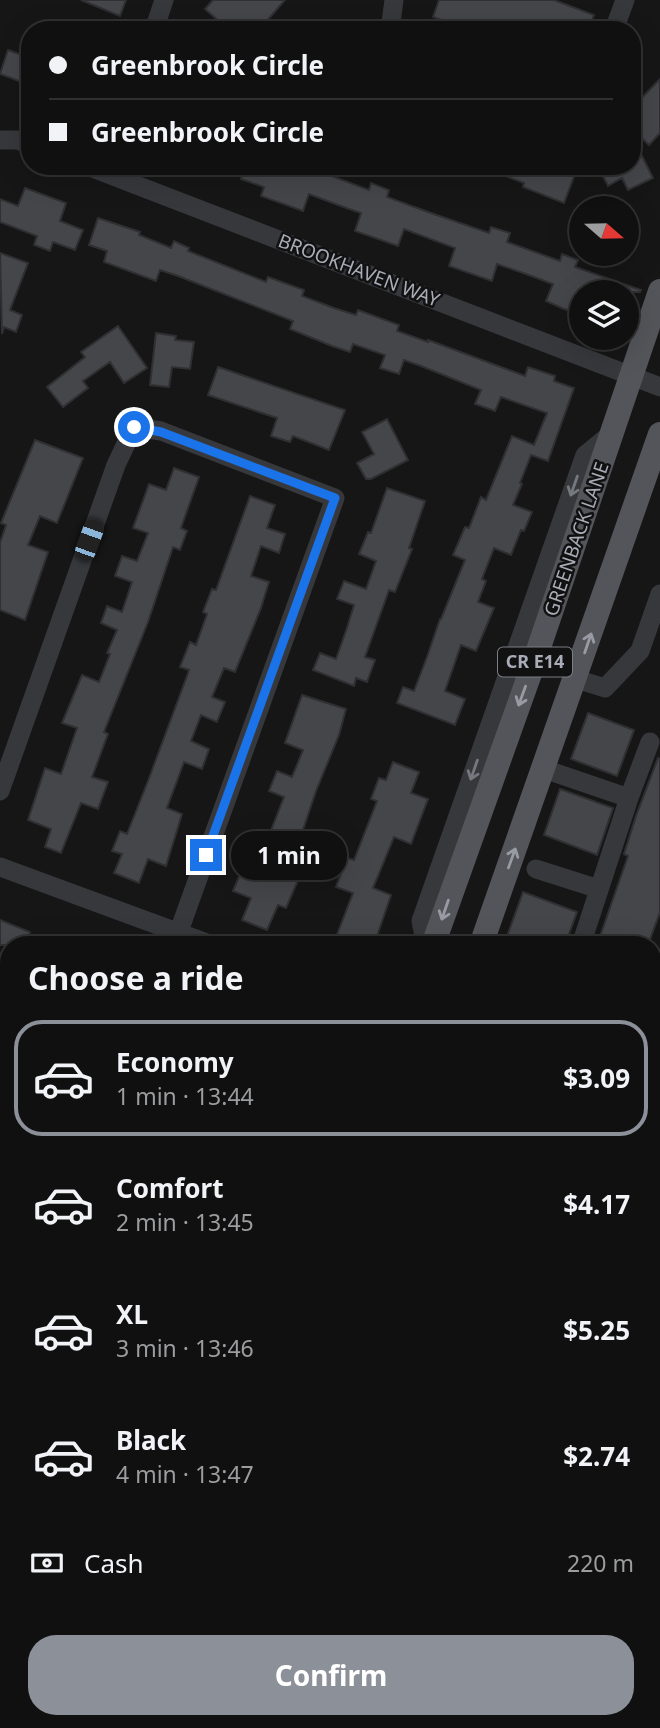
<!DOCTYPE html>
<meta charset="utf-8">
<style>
:root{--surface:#101011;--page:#1e1e1f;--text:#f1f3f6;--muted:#9c9d9f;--line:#303031;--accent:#8c9099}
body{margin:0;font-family:"Noto Sans",sans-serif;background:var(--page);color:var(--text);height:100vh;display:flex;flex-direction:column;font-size:26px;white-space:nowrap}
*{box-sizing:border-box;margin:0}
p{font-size:23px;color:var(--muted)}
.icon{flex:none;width:38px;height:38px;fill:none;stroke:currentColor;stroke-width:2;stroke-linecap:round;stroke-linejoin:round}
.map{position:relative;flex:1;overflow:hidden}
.panel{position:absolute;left:0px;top:936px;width:662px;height:793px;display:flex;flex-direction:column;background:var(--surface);border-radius:28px 28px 0 0;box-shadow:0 7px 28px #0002,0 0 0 2px var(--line)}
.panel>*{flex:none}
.top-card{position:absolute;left:21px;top:21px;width:620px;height:154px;border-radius:28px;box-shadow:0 7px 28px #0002,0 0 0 2px var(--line);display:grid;align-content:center;height:154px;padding:0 28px;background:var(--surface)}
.needle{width:46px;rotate:110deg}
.buttons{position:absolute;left:569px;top:196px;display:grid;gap:14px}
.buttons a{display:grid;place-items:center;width:70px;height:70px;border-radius:50%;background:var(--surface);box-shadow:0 7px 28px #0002,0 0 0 2px var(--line);font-size:35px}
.end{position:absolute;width:32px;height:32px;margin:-16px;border:9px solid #1a73e8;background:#fff;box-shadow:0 0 0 4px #fff}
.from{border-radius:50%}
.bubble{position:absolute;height:49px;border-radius:24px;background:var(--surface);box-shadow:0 7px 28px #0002,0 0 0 2px var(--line);font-size:23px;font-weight:700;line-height:49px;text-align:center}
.car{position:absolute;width:21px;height:42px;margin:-21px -10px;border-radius:9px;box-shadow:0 0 5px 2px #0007;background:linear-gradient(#222 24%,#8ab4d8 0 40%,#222 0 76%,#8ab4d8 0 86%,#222 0)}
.top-card b{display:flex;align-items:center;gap:24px;height:66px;font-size:26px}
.top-card b+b{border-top:2px solid var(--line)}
.top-card i{width:18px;height:18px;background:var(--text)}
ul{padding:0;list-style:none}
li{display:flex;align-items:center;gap:21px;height:116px;margin:0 14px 10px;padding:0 14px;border:4px solid transparent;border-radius:28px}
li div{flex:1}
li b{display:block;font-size:26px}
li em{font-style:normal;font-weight:700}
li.active{border-color:var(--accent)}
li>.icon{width:63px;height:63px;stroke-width:1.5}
h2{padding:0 28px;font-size:32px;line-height:84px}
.pay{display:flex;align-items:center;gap:18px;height:77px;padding:0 28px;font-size:26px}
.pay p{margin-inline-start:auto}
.action{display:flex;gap:14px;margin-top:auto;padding:14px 28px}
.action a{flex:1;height:80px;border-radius:28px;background:var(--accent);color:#fff;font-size:28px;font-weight:700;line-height:80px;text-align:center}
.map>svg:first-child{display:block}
</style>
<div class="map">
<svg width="660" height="1728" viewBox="0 0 660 1728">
<rect width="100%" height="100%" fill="#161617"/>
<path fill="#45464a" stroke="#303033" stroke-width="2" d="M 81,0 L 126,0 L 120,16 Z
M 213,0 L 285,0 L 259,30 L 229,30 L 205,9 Z
M 439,0 L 554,0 L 594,15 L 588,30 L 522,30 L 511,25 L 509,30 L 470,30 L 433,17 Z
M 8,50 L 30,58 L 30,85 L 0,74 Z
M 660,79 L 660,133 L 649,145 L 632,129 L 632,108 Z
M 632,136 L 653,178 L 628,190 L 622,178 L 608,186 L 598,166 L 632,166 Z
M 245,166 L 305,166 L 369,190 L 371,183 L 389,190 L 387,197 L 428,212 L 489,233 L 491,227 L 510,233 L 507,242 L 560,261 L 562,254 L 578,260 L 575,267 L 641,290 L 640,292 L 581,292 L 581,314 L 564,309 L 546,301 L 553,284 L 526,274 L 497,264 L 492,281 L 449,266 L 455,248 L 404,229 L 398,246 L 355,231 L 361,213 L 338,205 L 309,194 L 303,211 L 261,196 L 264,187 L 241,179 Z
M 484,166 L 578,166 L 564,203 L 523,187 L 524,183 L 484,168 Z
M 25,188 L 66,203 L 60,221 L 83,230 L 75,250 L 53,242 L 50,251 L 34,245 L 37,236 L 0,222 L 0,199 L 18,206 Z
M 98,218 L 140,232 L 139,235 L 171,248 L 174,241 L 189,248 L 188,251 L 266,282 L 268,277 L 304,290 L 302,296 L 334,308 L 356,315 L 358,310 L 399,325 L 397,331 L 428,342 L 428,340 L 525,376 L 528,367 L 555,376 L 554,381 L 574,388 L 548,461 L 531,455 L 520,483 L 522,484 L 513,505 L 532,512 L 524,531 L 521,530 L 511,555 L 494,548 L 482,579 L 486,581 L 478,602 L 494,608 L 476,651 L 461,645 L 445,691 L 465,699 L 455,725 L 397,703 L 403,687 L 414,691 L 427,657 L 440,619 L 441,619 L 465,560 L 453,555 L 465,527 L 469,528 L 481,497 L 486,500 L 512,436 L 534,445 L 547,413 L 501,397 L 495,411 L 475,404 L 481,390 L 421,366 L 404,360 L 399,374 L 380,368 L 385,355 L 353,344 L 350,352 L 332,346 L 290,329 L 293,321 L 178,276 L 160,270 L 156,281 L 104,262 L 107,251 L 89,245 Z
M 0,253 L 28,263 L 10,310 L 22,315 L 16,332 L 4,327 L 2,334 Z
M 118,326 L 147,368 L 124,383 L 110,362 L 83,381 L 88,388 L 63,407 L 47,387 L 85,357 L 81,352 Z
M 156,333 L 176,336 L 175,340 L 194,342 L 190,369 L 172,367 L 169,387 L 150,385 Z
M 218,367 L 345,410 L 329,450 L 293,436 L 290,442 L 271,436 L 277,418 L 208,395 Z
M 387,419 L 408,460 L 371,479 L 366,479 L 357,463 L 374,454 L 362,432 Z
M 35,440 L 83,458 L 57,523 L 40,516 L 28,545 L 48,552 L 25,620 L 0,610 L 0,543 L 6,525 L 1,523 Z
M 174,468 L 199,477 L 181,528 L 187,531 L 180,550 L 173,547 L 148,622 L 104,732 L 108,734 L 92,777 L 108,782 L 98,809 L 81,803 L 61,853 L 45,847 L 51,829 L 28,820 L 45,768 L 61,774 L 77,728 L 62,723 L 82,675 L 99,682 L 110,654 L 107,653 L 117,630 L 101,623 L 107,606 L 122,612 L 132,582 L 115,576 L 122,556 L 137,561 L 148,533 L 133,528 L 149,484 L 166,490 Z
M 387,488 L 425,501 L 409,548 L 412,549 L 395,592 L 389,590 L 365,657 L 375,660 L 367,682 L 356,678 L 354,686 L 313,670 L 320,653 L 336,659 L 347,628 L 354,605 L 337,599 L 344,581 L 366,589 L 376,561 L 359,554 L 368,532 L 371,533 Z
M 250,496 L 275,505 L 267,528 L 285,534 L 279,553 L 261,546 L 251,576 L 269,582 L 261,608 L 235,672 L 224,668 L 212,697 L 225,702 L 217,722 L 201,715 L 191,741 L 209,749 L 202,769 L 184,762 L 167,808 L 182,814 L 166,866 L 148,859 L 139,883 L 114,873 L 122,854 L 112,851 L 120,831 L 127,834 L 148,781 L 187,676 L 189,670 L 180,667 L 190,642 L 196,645 L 207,614 L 203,612 L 212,589 L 216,590 Z
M 302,695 L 346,709 L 339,735 L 316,791 L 295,854 L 309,859 L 302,879 L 299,878 L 286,908 L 278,905 L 267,930 L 242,920 L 251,898 L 233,891 L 255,838 L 266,843 L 284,797 L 269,791 L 277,771 L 292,777 L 303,750 L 285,743 Z
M 588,713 L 634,730 L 617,776 L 571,759 Z
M 658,758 L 660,759 L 660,912 L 648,945 L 597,945 L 628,856 L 624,854 L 636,816 Z
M 393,762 L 419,772 L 411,793 L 428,799 L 411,844 L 394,837 L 373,888 L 391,895 L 374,945 L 364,945 L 351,940 L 349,945 L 333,945 L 353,893 L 336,887 L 347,858 L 354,860 L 377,801 L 371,799 L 379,778 L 386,780 Z
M 560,789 L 613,808 L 597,855 L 544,835 Z
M 523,892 L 577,912 L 565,945 L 524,945 L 506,939 Z
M 0,920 L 30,932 L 25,945 L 0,945 Z"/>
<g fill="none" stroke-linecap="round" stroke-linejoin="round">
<path stroke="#37383c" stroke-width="19" d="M 154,30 L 164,0
M 390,30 L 394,0
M 614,30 L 625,0
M 0,140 L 18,140 L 30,145
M 87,166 L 660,387
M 576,679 L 605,688 L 640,651 L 660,594
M 544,769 L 629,798 L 581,945
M 0,791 L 116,465 L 134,427 L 161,431 L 335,498 L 174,945
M 629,798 L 650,742
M 0,867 L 212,945
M 536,869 L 599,889
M 426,945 L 421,921 L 585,455 L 612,433
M 4,1431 L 9,1418
M 653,1448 L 660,1450
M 653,1508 L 660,1510
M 653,1568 L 660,1570
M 653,1628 L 660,1631
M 0,1691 L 9,1694
M 653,1700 L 660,1703
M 84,1720 L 106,1728
M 223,1720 L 242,1728
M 648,1720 L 660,1725
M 326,1728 L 329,1720
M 410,1728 L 412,1720
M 566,1728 L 569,1720"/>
<path stroke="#54555a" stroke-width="24" d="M 433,945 L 532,668 L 660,291
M 481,945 L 660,434
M 156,1728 L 159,1720
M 206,1728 L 208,1720"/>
</g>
<defs><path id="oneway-shaft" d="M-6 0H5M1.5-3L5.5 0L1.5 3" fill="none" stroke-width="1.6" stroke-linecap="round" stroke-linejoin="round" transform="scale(1.75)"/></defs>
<g stroke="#76787f">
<use href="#oneway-shaft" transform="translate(574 486) rotate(109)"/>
<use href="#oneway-shaft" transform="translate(474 770) rotate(109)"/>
</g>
<g stroke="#989ba4">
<use href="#oneway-shaft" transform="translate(588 643) rotate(-71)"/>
<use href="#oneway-shaft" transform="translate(522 696) rotate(110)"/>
<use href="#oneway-shaft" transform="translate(512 858) rotate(-70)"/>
<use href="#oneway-shaft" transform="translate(445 910) rotate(109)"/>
</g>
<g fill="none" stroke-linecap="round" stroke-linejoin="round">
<path stroke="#1a73e8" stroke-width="9" d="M 134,427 L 161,432 L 335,498 L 206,855"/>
</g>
<g text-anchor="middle" stroke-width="5" stroke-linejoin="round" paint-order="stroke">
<rect fill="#111112" stroke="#7b7e85" stroke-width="2" x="498" y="647.5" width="74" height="29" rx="5"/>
<g font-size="18" font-weight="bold" fill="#a9acb6">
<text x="535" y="668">CR E14</text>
</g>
<g font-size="19" fill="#a9acb6" stroke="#111112">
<text transform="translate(359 270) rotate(21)" y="7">BROOKHAVEN WAY</text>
<text transform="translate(576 539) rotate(-71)" y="7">GREENBACK LANE</text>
</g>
</g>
</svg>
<div class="buttons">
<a><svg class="needle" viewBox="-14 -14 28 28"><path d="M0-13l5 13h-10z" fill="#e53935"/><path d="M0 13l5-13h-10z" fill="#9c9d9f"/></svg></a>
<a><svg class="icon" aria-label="layers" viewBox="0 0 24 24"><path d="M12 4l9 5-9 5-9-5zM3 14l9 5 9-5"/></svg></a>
</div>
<i class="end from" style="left:134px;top:427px"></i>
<i class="end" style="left:206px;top:855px"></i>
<div class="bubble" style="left:231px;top:831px;width:116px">1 min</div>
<i class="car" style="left:89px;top:540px;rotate:20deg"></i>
<div class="top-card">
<b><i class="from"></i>Greenbrook Circle</b>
<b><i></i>Greenbrook Circle</b>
</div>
<section class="panel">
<h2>Choose a ride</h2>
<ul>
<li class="active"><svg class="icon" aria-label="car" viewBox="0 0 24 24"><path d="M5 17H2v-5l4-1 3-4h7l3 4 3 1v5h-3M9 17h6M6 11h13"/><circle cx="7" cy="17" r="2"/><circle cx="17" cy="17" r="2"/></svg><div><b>Economy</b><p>1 min · 13:44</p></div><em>$3.09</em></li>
<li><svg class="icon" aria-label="car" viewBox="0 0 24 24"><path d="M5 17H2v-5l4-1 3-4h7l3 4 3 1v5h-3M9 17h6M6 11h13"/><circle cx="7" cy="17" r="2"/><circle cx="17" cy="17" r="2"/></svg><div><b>Comfort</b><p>2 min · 13:45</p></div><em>$4.17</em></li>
<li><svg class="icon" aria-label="car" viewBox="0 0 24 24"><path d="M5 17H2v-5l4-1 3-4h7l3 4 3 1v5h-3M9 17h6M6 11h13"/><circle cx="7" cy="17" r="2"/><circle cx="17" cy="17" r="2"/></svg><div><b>XL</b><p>3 min · 13:46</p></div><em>$5.25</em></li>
<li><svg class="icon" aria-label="car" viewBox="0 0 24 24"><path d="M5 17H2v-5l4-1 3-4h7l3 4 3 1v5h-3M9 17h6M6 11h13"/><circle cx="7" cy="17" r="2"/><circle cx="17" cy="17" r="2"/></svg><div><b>Black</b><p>4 min · 13:47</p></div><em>$2.74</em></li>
</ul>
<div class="pay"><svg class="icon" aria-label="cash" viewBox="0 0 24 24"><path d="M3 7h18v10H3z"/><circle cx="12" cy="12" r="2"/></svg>Cash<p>220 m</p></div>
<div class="action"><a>Confirm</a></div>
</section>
</div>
